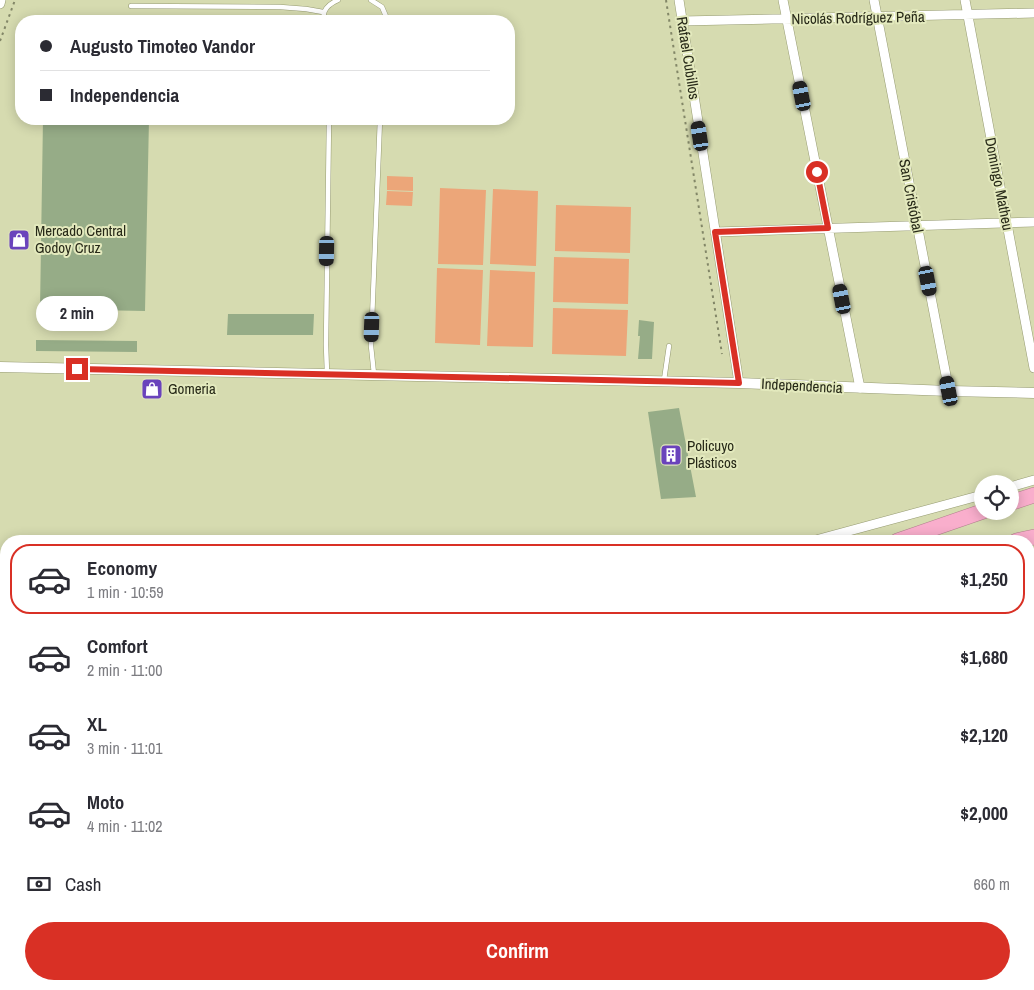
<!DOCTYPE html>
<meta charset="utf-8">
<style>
:root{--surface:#fff;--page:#f2f2f3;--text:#2b2b33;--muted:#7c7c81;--line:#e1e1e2;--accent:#d93025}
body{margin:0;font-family:"Archivo Narrow",sans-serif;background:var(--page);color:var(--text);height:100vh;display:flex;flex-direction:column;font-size:19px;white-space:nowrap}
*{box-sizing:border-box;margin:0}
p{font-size:16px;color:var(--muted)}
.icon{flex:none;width:28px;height:28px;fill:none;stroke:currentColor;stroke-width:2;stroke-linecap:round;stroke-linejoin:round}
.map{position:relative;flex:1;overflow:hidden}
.panel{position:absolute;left:0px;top:535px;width:1035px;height:455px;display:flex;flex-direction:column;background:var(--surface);border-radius:20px 20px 0 0;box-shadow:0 2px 12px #0003}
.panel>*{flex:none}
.hud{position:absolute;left:15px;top:15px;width:500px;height:110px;border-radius:20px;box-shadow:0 2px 12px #0003;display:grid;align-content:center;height:110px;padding:0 25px;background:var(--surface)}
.buttons{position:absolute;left:974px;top:475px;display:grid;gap:10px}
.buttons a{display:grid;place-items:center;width:45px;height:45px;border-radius:50%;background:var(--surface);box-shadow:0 2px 12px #0003;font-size:25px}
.end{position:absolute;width:22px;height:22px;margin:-11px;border:6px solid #d93025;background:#fff;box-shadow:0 0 0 2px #fff}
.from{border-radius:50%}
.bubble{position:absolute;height:35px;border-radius:18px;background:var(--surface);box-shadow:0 2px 12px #0003;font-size:16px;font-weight:700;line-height:35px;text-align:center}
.car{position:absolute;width:15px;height:30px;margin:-15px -8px;border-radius:6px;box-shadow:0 0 4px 1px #0007;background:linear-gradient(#222 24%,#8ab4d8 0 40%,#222 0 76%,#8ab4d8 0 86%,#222 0)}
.hud b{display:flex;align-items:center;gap:18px;height:48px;font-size:19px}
.hud b+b{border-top:1px solid var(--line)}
.hud i{width:12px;height:12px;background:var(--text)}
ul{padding:9px 0 0;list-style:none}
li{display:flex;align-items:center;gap:15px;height:70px;margin:0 10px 8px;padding:0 15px;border:2px solid transparent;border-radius:20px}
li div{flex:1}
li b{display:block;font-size:19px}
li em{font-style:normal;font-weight:700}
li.current{border-color:var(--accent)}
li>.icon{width:45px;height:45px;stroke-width:1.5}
.pay{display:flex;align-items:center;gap:12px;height:55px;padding:0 25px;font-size:19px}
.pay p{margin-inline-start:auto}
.action{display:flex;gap:10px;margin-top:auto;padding:10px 25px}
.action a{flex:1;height:58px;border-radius:30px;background:var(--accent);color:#fff;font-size:20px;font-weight:700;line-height:58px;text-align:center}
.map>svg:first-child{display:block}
</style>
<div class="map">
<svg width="1034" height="990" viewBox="0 0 1034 990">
<rect width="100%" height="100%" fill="#d6dbb0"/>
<path fill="#cbd29f" d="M 1034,632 L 1034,725 L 1029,725 L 1029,634 Z"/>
<path fill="#eca679" d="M 387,176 L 413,177 L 413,191 L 387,190 Z
M 440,188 L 486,190 L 483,265 L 438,264 Z
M 493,189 L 538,191 L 536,266 L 490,264 Z
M 387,191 L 413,192 L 412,206 L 386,205 Z
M 556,205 L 631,207 L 630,253 L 555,251 Z
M 554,257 L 629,259 L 628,304 L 553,302 Z
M 437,268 L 483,270 L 480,345 L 435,343 Z
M 490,270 L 535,272 L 533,347 L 487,346 Z
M 553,308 L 628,310 L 626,356 L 552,354 Z
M 0,762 L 6,762 L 6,918 L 0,884 Z
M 0,936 L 6,970 L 6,984 L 10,990 L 0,990 Z
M 19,984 L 105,984 L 107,990 L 20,990 Z"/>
<path fill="#96ac87" d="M 43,119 L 149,119 L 145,311 L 40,309 Z
M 228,314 L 314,314 L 313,335 L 227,335 Z
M 639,320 L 654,322 L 652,359 L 638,359 L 640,336 L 638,336 Z
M 36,340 L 137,341 L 137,352 L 36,351 Z
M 679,408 L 696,497 L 661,499 L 648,412 Z"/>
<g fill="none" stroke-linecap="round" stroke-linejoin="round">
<g stroke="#969b72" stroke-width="5.5">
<path id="service" d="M 371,0 L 382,7 L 388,21
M 131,6 L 280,7 L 306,9 L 323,12
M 323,21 C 323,10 327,5 338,0
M 327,373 L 326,345 L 329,119
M 374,374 L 371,346 L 380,119
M 664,380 L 669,346"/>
</g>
<g stroke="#969b72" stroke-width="10">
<path id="minor" d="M 679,0 L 739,383
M 783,0 L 860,388
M 874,0 L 949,391
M 965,0 L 1034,368
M 0,4 L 1,0
M 682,21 L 1034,13
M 715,232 L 1034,222
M 1010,487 L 1034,480
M 812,541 L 982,495
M 0,612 L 6,613
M 1029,634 L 1034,632
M 1029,725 L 1034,725
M 0,748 L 6,748
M 1029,864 L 1034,864
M 0,936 L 6,970
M 9,984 L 10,990
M 114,984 L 115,990
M 202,984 L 204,990
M 283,984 L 284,990
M 373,984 L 374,990
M 441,984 L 442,990
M 847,984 L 847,990
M 707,987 L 791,990
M 910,990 L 910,984
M 971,990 L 972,984"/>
</g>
<g stroke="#969b72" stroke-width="11">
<path id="tertiary" d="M 0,367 L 739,383 L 949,391 L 1034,393"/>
</g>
<g stroke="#b07f8d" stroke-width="16">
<path id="motorway" d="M 1010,503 L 1034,495
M 897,541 L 984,511
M 1016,541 L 1034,537
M 1029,576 L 1034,575
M 1029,619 L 1034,619
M 0,661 L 6,661
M 0,697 L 6,697"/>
</g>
<path stroke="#828667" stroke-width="2" stroke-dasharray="2.5 4" stroke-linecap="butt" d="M 666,0 L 722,354
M 0,41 L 15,0
M 0,601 L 6,601
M 1029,951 L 1034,951"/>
<use href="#service" stroke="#fff" stroke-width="4.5"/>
<use href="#minor" stroke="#fff" stroke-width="9"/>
<use href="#tertiary" stroke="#fff" stroke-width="10"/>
<use href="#motorway" stroke="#f9aecc" stroke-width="15"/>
</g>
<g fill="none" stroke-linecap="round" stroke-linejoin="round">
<path stroke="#d93025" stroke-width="6" d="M 77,369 L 739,383 L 715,232 L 828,228 L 817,172"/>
</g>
<defs>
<g id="shop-square" transform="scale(1.125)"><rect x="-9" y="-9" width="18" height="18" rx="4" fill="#6a43bc" stroke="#e3e9bd"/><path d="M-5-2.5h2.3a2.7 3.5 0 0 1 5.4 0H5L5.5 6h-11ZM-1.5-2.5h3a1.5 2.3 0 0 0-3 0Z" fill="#fff"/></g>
<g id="building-square" transform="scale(1.125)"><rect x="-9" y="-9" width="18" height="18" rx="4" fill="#6a43bc" stroke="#e3e9bd"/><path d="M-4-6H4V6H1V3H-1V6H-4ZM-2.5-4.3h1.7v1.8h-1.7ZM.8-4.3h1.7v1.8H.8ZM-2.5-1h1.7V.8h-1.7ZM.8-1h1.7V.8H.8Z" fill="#fff"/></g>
</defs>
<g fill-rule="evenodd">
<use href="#shop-square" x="19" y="240"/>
<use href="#shop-square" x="152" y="389"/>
<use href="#building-square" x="671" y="455"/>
</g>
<g text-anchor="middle" stroke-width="4" stroke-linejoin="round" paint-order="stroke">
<g font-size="15" fill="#272918" stroke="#e3e9bd">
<text transform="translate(858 18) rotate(-1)" y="5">Nicolás Rodríguez Peña</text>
<text transform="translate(688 58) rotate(81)" y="5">Rafael Cubillos</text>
<text transform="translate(999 184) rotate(79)" y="5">Domingo Matheu</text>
<text transform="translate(911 196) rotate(79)" y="5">San Cristóbal</text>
<text transform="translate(802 386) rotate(3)" y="5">Independencia</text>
</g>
<g font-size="15" fill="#272918" stroke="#e3e9bd" text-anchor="start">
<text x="35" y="236">Mercado Central<tspan x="35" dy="17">Godoy Cruz</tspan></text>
<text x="168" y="394">Gomeria</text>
<text x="687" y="451">Policuyo<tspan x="687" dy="17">Plásticos</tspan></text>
</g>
</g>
</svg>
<div class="buttons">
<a><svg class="icon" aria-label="locate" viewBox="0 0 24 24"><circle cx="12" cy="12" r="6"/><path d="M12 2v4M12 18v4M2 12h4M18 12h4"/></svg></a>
</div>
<i class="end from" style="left:817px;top:172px"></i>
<i class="end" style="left:77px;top:369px"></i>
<div class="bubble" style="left:36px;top:296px;width:82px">2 min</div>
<i class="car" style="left:802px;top:96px;rotate:349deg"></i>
<i class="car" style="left:700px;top:136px;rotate:351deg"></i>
<i class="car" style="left:327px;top:251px;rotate:181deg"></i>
<i class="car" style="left:928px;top:281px;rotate:169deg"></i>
<i class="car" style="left:842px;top:299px;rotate:349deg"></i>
<i class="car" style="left:372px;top:327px;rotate:182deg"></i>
<i class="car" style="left:949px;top:391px;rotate:349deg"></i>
<div class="hud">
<b><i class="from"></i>Augusto Timoteo Vandor</b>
<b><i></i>Independencia</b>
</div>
<section class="panel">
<ul>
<li class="current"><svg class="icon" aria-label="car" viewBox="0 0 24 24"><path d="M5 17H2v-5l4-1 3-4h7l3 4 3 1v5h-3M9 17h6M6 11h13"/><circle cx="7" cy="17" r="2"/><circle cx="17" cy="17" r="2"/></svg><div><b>Economy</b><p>1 min · 10:59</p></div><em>$1,250</em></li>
<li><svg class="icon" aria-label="car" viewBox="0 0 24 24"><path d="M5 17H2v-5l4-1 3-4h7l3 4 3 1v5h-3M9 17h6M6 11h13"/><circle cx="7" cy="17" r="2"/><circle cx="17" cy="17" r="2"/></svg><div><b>Comfort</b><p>2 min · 11:00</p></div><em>$1,680</em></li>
<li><svg class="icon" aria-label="car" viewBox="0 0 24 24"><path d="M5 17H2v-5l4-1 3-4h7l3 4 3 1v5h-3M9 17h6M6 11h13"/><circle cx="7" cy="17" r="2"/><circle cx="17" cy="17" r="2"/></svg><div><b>XL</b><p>3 min · 11:01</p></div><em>$2,120</em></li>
<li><svg class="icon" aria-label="car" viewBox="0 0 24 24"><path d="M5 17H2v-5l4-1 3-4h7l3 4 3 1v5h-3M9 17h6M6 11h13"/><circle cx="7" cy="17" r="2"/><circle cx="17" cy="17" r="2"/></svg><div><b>Moto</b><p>4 min · 11:02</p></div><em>$2,000</em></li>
</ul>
<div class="pay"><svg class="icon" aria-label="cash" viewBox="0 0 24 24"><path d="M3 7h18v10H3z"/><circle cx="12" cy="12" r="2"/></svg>Cash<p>660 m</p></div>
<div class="action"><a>Confirm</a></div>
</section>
</div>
